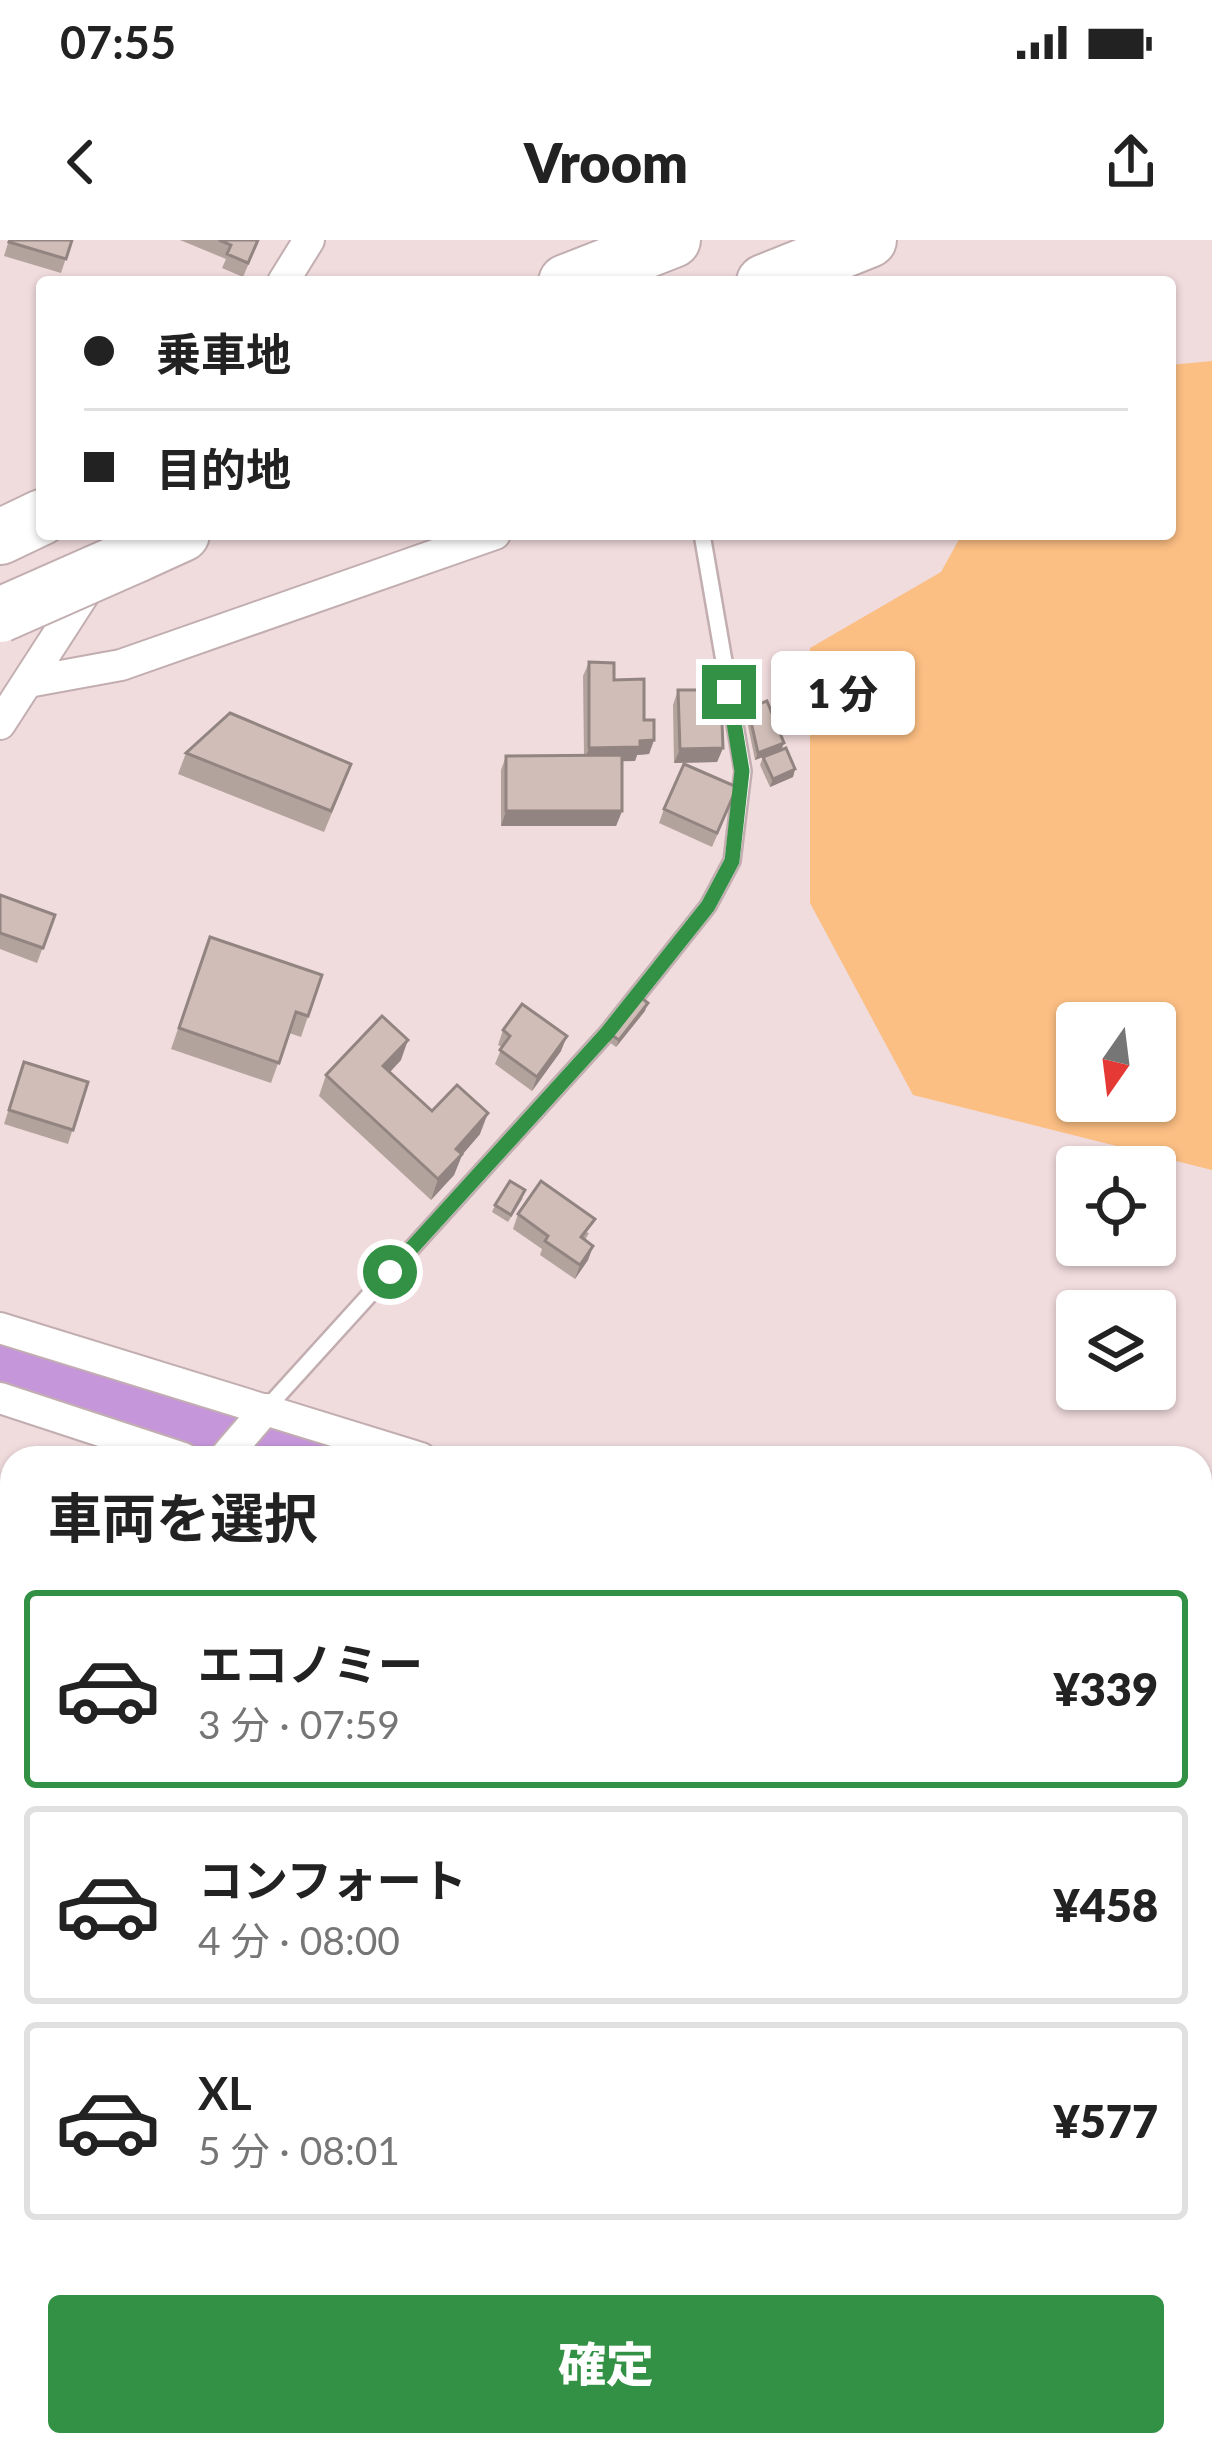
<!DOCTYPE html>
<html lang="ja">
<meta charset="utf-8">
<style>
:root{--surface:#fff;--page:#f2f2f2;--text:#222;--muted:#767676;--line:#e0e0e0;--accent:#329144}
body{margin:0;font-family:Lato,"Noto Sans JP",sans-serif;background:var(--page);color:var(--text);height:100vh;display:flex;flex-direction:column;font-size:45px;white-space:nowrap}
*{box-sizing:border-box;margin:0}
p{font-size:39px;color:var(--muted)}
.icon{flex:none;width:66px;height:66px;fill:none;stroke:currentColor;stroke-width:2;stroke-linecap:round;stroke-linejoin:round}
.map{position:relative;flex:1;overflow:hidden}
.drawer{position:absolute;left:0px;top:1206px;width:1212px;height:1011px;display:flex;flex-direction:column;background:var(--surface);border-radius:36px 36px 0 0;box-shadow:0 3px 9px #0004}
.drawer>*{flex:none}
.guide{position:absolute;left:36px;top:36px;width:1140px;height:264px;border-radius:12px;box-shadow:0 3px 9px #0004;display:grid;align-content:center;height:264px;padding:0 48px;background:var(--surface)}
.needle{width:78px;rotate:194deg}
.controls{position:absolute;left:1056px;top:762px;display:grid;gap:24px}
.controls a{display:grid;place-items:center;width:120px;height:120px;border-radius:12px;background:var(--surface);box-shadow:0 3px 9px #0004;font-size:60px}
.end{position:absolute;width:54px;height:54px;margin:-27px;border:15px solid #329144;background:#fff;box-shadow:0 0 0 6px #fff}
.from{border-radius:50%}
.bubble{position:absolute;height:84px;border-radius:12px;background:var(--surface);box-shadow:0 3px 9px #0004;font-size:39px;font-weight:800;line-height:84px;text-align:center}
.guide b{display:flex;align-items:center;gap:42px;height:114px;font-size:45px}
.guide b+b{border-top:3px solid var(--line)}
.guide i{width:30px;height:30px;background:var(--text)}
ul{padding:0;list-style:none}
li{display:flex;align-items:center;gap:36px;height:198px;margin:0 24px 18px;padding:0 24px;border:6px solid var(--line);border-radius:12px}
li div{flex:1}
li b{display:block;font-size:45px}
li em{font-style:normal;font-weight:800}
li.on{border-color:var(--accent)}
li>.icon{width:108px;height:108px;stroke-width:1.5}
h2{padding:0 48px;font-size:54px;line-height:144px}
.cta{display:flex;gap:24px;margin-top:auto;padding:24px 48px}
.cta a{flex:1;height:138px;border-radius:12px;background:var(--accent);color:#fff;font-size:48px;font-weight:800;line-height:138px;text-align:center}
.status{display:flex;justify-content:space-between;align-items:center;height:84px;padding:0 60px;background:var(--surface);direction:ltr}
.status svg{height:33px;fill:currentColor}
header{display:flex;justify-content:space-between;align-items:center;height:156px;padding:0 48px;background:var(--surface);font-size:54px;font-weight:800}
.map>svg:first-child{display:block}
</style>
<div class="status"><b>07:55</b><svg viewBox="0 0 49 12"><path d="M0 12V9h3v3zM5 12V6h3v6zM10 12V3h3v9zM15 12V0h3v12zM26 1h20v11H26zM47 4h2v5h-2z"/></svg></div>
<header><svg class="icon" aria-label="back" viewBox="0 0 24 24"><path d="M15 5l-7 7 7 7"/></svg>Vroom<svg class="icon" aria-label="share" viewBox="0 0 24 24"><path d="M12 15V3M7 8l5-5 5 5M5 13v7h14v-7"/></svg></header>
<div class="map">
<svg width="1212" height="2215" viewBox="0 0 1212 2215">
<rect width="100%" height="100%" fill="#f0dbdd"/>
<path fill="#fbbe83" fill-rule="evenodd" d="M 1212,121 L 1212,930 L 913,855 L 810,663 L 810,408 L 941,332 L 962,294 L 1170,294 L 1170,125 ZM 1077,783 L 1155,783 L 1155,861 L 1077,861 Z
M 0,1831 L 12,1832 L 12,2205 L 1126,2205 L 1130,2215 L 0,2215 Z"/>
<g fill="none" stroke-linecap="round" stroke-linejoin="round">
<path stroke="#c696db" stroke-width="69" d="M 0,1136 L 83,1163 L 234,1191 L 318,1218
M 1200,1676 L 1212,1687"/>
<g stroke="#c2aeb0" stroke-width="20">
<path id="service" d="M 266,1169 L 607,793 L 708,666 L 732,621 L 743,531 L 702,294
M 0,1575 L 12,1579
M 0,1721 L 12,1720
M 1197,2205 L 1200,2215"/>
</g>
<g stroke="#c2aeb0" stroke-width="34">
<path id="minor" d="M 283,42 L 309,0
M 28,442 L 121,425 L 495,294
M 0,484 L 93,340
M 0,1088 L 421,1218
M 0,1158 L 183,1218
M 224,1218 L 266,1169
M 0,1477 L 12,1463
M 1200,1630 L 1212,1641
M 1200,1780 L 1212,1794"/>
</g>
<g stroke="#c2aeb0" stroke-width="58">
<path id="motorway" d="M 566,42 L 673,0
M 764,42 L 869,0
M 0,297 L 42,277
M 136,315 L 182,294"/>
</g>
<use href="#service" stroke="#fff" stroke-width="15"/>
<use href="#minor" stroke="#fff" stroke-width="30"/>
<use href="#motorway" stroke="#fff" stroke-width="54"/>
<g stroke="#c2aeb0" stroke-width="58" stroke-linecap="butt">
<path id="motorway-bridge" d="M 0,375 L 136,315"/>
</g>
<use href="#motorway-bridge" stroke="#fff" stroke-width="54"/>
</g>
<path fill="#b3a39d" d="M 9,0 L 72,0 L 61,33 L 4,16 Z
M 180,0 L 259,0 L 243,37 L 222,28 L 226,19 Z
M 589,422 L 614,440 L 644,480 L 654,500 L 649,514 L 637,515 L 635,521 L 622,521 L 622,571 L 616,586 L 501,586 L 501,530 L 506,516 L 584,515 L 583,436 Z
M 678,450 L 723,508 L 717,522 L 674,523 L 673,465 Z
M 748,468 L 784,503 L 781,510 L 795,529 L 793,537 L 770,547 L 760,525 L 763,517 L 772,514 L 755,520 L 746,476 Z
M 186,513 L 344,544 L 324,592 L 178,534 Z
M 732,561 L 712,607 L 659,583 L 664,569 Z
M 0,655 L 55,675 L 37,723 L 0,709 Z
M 210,697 L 322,735 L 301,797 L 289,793 L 271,843 L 171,809 Z
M 645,771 L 616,807 L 608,801 L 610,794 Z
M 503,790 L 561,811 L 532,851 L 495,824 L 502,807 L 498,805 Z
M 401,820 L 390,832 L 432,871 L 480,894 L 462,915 L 454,935 L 431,960 L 319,856 L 326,835 Z
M 24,822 L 88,842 L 68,904 L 4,884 Z
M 523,958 L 508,982 L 492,972 L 495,965 Z
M 518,974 L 589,993 L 585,1000 L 593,1006 L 588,1020 L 575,1039 L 540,1015 L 542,1009 L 513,989 Z
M 0,1296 L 12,1304 L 12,1370 L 10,1373 L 0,1366 Z
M 0,1584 L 12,1589 L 12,1643 L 10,1648 L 0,1644 Z"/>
<path fill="#928480" d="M 654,500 L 649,514 L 637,515 L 635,521 L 584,522 L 589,508 Z
M 784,503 L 781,510 L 755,520 L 758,513 Z
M 723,508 L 717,522 L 674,523 L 680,509 Z
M 795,529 L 793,537 L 770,547 L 773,539 Z
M 506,571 L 622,571 L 616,586 L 501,586 Z
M 648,763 L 645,771 L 616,807 L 619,800 Z
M 567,796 L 561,811 L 532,851 L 537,837 Z
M 408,800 L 401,820 L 376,847 L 383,826 Z
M 488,873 L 480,894 L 462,915 L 454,935 L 431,960 L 438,939 L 456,909 Z
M 593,1006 L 588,1020 L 575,1039 L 580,1025 Z
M 12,1696 L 12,1709 L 6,1711 L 11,1697 Z
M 1212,2046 L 1207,2060 L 1200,2064 L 1200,2052 Z"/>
<path fill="#d0bdb7" stroke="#928480" stroke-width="3" d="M 10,0 L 72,0 L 66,19 L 9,2 Z
M 219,0 L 258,0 L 248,23 L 227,14 L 231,5 Z
M 589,422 L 614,423 L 614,440 L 644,439 L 644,480 L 654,480 L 654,500 L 640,501 L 640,507 L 589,508 Z
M 678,450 L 712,450 L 713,483 L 722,483 L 723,508 L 680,509 Z
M 767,461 L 784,503 L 758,513 L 748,468 Z
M 230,473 L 351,524 L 331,571 L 186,513 Z
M 786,508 L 795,529 L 773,539 L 763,517 Z
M 622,515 L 622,571 L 506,571 L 506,516 Z
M 684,524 L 737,547 L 717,593 L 664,569 Z
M 0,655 L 55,675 L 43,708 L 0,693 Z
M 210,697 L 322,735 L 308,776 L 296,772 L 279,823 L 179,788 Z
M 640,757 L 648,763 L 619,800 L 610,794 Z
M 522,764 L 567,796 L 537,837 L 500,810 L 510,796 L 503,790 Z
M 382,776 L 408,800 L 383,826 L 432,871 L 457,845 L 488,873 L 456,909 L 462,914 L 438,939 L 326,835 Z
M 24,822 L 88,842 L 73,890 L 9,870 Z
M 510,941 L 525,950 L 511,975 L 495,965 Z
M 541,941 L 595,979 L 581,997 L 593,1006 L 580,1025 L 545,1001 L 548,996 L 518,974 Z
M 0,1296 L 12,1304 L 12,1356 L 0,1348 Z
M 0,1584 L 12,1589 L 12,1632 L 0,1627 Z
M 1200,2022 L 1212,2045 L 1200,2052 Z"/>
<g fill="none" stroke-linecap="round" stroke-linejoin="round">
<path stroke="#329144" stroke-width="15" d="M 390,1032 L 607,793 L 708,666 L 732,621 L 742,531 L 729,452"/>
</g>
</svg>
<div class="controls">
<a><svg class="needle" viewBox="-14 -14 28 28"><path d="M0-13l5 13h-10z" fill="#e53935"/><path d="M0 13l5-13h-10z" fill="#767676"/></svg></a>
<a><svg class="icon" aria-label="locate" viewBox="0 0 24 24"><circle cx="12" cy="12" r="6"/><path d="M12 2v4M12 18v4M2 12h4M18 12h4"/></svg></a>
<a><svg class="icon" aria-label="layers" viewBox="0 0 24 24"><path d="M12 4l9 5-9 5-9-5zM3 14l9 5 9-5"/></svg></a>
</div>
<i class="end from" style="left:390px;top:1032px"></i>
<i class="end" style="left:729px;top:452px"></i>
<div class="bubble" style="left:771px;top:411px;width:144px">1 分</div>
<div class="guide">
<b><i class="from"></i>乗車地</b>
<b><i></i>目的地</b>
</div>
<section class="drawer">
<h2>車両を選択</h2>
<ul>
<li class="on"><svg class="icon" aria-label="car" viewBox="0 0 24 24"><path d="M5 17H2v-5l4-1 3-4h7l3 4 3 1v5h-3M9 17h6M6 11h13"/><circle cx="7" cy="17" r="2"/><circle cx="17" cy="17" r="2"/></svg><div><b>エコノミー</b><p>3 分 · 07:59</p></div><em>¥339</em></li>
<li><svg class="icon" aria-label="car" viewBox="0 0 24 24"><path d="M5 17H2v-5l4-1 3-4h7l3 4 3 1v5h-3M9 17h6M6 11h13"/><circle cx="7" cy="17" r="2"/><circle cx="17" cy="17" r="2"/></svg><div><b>コンフォート</b><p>4 分 · 08:00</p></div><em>¥458</em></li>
<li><svg class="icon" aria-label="car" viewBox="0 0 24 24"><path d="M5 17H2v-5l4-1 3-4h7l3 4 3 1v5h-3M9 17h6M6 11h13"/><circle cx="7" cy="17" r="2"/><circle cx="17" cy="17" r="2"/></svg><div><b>XL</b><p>5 分 · 08:01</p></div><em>¥577</em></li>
</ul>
<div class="cta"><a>確定</a></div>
</section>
</div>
